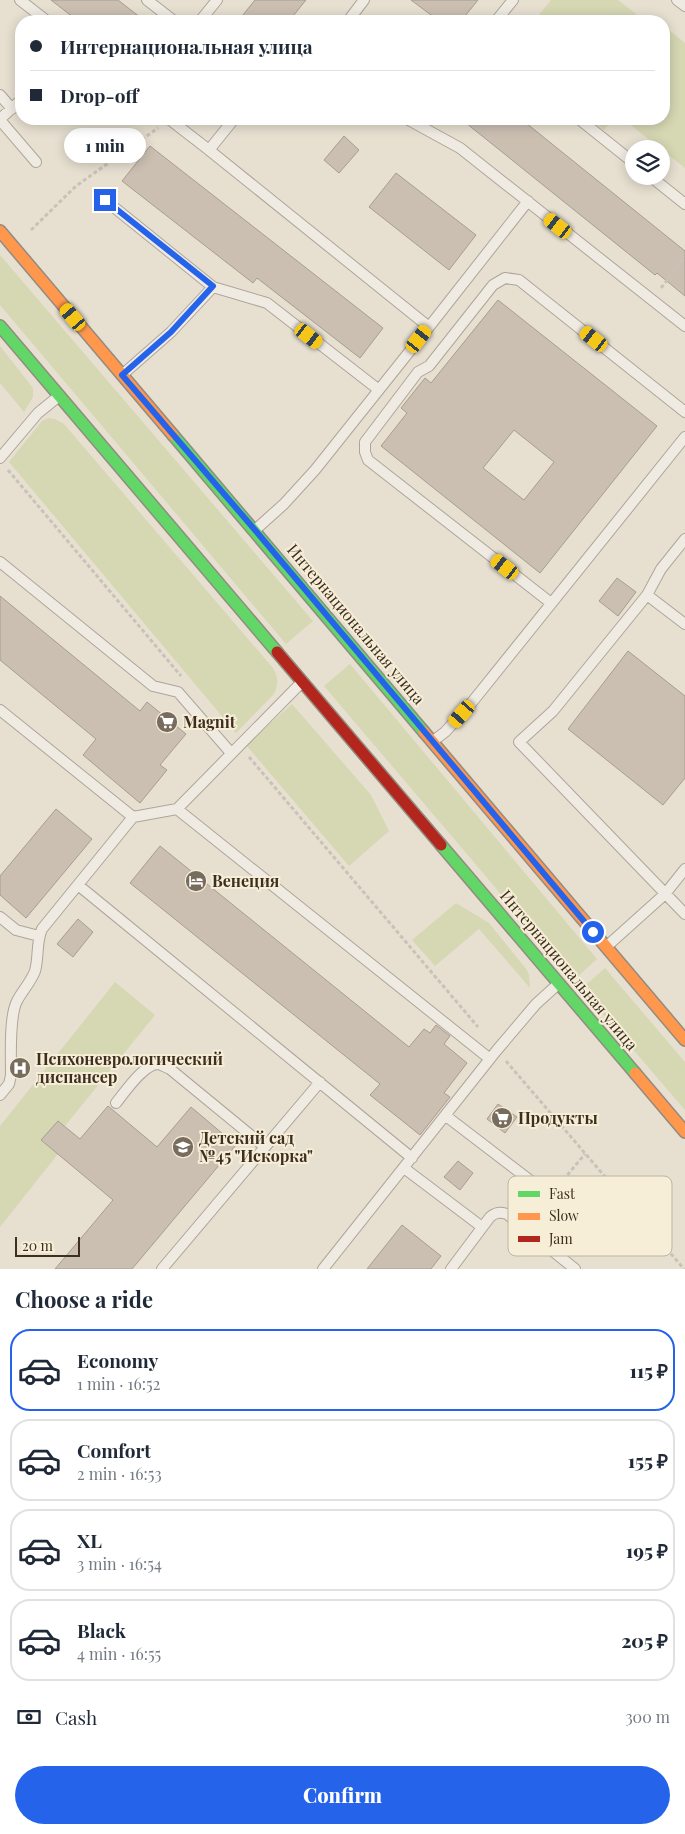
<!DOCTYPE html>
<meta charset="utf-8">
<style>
:root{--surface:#fff;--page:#f6f6f7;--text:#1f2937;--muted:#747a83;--line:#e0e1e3;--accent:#2563eb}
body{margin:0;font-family:"Playfair Display",serif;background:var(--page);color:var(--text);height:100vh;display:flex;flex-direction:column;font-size:19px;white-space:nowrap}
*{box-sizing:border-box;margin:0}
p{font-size:16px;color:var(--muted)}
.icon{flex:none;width:28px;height:28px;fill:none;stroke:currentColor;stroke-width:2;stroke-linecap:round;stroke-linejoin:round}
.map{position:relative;height:1269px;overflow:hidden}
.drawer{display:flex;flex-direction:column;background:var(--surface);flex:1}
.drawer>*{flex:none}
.guide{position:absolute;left:15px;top:15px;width:655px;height:110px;border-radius:20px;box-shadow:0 2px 12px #0003;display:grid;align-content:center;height:110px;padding:0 15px;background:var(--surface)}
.tools{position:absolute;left:625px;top:140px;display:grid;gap:10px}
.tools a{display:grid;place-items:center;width:45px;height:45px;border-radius:50%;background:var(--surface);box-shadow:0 2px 12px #0003;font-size:25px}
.scale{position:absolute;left:15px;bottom:12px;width:65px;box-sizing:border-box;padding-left:5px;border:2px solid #3d2e20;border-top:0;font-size:14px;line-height:18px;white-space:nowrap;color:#3d2e20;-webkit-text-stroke:4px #f7eed8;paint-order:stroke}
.end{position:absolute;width:22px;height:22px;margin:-11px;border:6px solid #2563eb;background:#fff;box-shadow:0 0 0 2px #fff}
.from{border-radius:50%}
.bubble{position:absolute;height:35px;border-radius:18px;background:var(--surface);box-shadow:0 2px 12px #0003;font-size:16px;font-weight:800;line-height:35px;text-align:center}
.car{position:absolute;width:15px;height:30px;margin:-15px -8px;border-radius:6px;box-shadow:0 0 4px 1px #0007;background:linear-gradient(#f5c518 24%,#345 0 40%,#f5c518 0 76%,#345 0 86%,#f5c518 0)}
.guide b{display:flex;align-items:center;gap:18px;height:48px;font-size:19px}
.guide b+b{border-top:1px solid var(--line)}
.guide i{width:12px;height:12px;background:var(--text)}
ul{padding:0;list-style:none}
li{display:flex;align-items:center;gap:15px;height:82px;margin:0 10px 8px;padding:0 5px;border:2px solid var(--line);border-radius:20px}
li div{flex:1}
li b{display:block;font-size:19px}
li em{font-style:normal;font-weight:800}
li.selected{border-color:var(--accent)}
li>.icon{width:45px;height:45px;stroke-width:1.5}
h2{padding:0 15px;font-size:22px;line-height:60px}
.pay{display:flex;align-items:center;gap:12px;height:55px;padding:0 15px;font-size:19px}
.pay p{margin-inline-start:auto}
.cta{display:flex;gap:10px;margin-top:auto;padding:10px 15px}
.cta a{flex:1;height:58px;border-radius:30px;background:var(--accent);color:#fff;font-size:20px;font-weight:800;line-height:58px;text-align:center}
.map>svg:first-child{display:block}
</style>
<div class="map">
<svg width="685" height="1269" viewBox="0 0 685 1269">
<rect width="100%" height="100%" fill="#e7e0d1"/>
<path fill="#d6d7b3" d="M 551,0 L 618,0 L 645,21 L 534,21 Z
M 664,26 L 685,43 L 685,168 L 623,119 L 664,119 Z
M 590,119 L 613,119 L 604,130 Z
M 0,255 L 313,621 L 286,644 L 0,305 Z
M 0,346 L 33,388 L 33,397 L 24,412 L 0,383 Z
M 48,418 L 55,419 L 64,424 L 273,668 C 278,677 279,684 274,694 L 236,733 L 9,462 L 42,421 Z
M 350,664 L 597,959 L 574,980 L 324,686 Z
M 292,704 L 371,795 L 389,831 L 349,866 L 246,745 Z
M 456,903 L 489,923 L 527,970 L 529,975 L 530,988 L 479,929 L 435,966 L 412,940 Z
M 605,968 L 685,1062 L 685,1110 L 581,989 Z
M 115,982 L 155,1015 L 65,1126 L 58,1121 L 42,1140 L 58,1154 L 0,1227 L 0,1126 Z"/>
<path fill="#cbbfb2" stroke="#a89c90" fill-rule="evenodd" d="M 51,0 L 118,0 L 145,21 L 78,21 Z
M 255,0 L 306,0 L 289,21 L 238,21 Z
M 411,0 L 478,0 L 461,21 L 439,21 Z
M 461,119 L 521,119 L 685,251 L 685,296 L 657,273 L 655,275 Z
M 344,136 L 359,150 L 339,173 L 324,160 Z
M 150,146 L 383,328 L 360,358 L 257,278 L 253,283 L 122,181 Z
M 396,173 L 476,235 L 449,270 L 369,207 Z
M 498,300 L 657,426 L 540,573 L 381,446 L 407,413 L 401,408 L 425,378 L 431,383 ZM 514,430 L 554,462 L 524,500 L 483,468 Z
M 617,578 L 636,592 L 618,616 L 599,601 Z
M 0,596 L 140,711 L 147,702 L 186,734 L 160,765 L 167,770 L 140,803 L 83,755 L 96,739 L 0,660 Z
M 628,651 L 685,696 L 685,778 L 663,805 L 568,729 Z
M 56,809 L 92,839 L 26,918 L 0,895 L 0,876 Z
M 160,846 L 409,1047 L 424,1029 L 430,1033 L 436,1025 L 450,1036 L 444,1044 L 467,1063 L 444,1093 L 450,1097 L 420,1135 L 370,1095 L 380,1084 L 130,883 Z
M 78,919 L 93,932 L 73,957 L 57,944 Z
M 498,1104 L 517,1117 L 505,1133 L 487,1119 Z
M 108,1106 L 157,1147 L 191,1107 L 236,1145 L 132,1269 L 55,1269 L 113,1200 L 41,1140 L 58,1121 L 80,1139 Z
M 458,1161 L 473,1173 L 460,1190 L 444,1177 Z
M 402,1225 L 441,1256 L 431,1269 L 367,1269 Z"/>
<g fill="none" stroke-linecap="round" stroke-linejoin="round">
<g stroke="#ada599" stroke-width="12">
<path id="lane" d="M 20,0 L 47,21
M 147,0 L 174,21
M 677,0 L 685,6
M 200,21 L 217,0
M 348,21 L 364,0
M 496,21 L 513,0
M 0,95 L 12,109
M 0,119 L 21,100
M 169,119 L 209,150
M 234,119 L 209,150 L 429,327 L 315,470 L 284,504 L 255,530
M 407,119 L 460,148 L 685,326
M 579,119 L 634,163
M 0,120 L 36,162
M 650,176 L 685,204
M 105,200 L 213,287 L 267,303 L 379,390
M 429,327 L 528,201
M 122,375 L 171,332 L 213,287
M 0,458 L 38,413 L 59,396
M 685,539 L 661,569 L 647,595 L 553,711 L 519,742 L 685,914
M 0,562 L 153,686 L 178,692 L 231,753
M 647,595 L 685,624
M 551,603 L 368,460 L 365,452 L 365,442 L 418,372 L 429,366 L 493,285 L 505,278 L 519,280 L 685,412
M 0,710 L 133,817
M 433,741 L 445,732 L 469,706 L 685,437
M 177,809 L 490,1059
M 78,885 L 412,1158
M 0,917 L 16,930 L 39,936
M 606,947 L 665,894 L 685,869
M 0,1095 L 9,1084 L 11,1075 C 11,1057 9,1016 17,1001 C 22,991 31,982 35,971 C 39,957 36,942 42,929 L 133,817 L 177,809 L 301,683
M 116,1103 C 125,1092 144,1063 159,1064 C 162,1065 167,1068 170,1069 L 265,1147
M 446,1116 L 561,1204
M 404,1168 L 482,1227
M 162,1269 L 320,1082
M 323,1269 L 497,1050 L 536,1004 L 557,985
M 451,1269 L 490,1217 C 496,1212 500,1212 507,1214 L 575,1269"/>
</g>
<g stroke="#928b80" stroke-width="14">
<path id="fast" d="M 0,326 L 277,652
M 173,435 L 424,732
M 441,845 L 635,1073"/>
</g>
<g stroke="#928b80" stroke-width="14">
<path id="slow" d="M 0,231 L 173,435
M 424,732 L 685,1040
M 635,1073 L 685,1132"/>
</g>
<g stroke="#928b80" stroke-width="14">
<path id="jam" d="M 277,652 L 441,845"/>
</g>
<path stroke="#c8c2b9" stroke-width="3" stroke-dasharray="4 2.5" stroke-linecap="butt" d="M 31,230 L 76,186 L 158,128
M 661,288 L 685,257
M 8,470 L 181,676
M 249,757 L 478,1027
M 506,1061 L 684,1269
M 559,1185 L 585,1154"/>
<use href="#lane" stroke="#efebe3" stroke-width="10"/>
<use href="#fast" stroke="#63d668" stroke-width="11"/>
<use href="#slow" stroke="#ff974d" stroke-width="11"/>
<use href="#jam" stroke="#b3261e" stroke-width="11"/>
</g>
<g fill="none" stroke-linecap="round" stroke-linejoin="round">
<path stroke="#2563eb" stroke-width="6" d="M 105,200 L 213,286 L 171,332 L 122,375 L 255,530 L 593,932"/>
</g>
<defs>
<g id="supermarket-disc" transform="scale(1.125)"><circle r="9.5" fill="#786c5e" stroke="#f7eed8"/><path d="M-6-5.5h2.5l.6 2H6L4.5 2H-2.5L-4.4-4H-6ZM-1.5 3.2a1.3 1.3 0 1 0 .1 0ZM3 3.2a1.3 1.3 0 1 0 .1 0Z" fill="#fff"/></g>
<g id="hotel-disc" transform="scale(1.125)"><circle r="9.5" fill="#786c5e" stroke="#f7eed8"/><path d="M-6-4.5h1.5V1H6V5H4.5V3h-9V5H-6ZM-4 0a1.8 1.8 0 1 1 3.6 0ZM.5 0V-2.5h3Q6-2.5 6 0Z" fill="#fff"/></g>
<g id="hospital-disc" transform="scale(1.125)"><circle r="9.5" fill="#786c5e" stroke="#f7eed8"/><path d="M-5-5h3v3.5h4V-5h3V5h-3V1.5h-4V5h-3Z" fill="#fff"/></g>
<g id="school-disc" transform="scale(1.125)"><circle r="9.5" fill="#786c5e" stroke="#f7eed8"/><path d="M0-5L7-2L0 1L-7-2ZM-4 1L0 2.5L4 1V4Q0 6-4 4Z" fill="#fff"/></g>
</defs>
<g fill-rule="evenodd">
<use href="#supermarket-disc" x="167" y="722"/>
<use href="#hotel-disc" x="196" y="881"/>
<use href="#hospital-disc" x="20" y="1068"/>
<use href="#supermarket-disc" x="502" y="1118"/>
<use href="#school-disc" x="183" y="1147"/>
</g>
<g text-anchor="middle" stroke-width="4" stroke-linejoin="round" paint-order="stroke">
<g font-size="16" fill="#3d2e20" stroke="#f7eed8">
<text transform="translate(356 624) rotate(50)" y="6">Интернациональная улица</text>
<text transform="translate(569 970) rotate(50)" y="6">Интернациональная улица</text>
</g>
<g font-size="16" font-weight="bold" fill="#3d2e20" stroke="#f7eed8" text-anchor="start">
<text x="183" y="728">Magnit</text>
<text x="212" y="887">Венеция</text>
<text x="36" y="1065">Психоневрологический<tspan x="36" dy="18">диспансер</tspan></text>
<text x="518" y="1124">Продукты</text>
<text x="199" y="1144">Детский сад<tspan x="199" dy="18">№45 "Искорка"</tspan></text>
</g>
</g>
<rect x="508" y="1176" width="164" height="80" rx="8" fill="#f7eed8" stroke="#bfb4a1" stroke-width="1"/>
<rect x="518" y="1191" width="22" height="6" fill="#63d668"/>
<rect x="518" y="1213" width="22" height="7" fill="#ff974d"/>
<rect x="518" y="1236" width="22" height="6" fill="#b3261e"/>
<g font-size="14" fill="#3d2e20">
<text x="549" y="1199">Fast</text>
<text x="549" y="1221">Slow</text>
<text x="549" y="1244">Jam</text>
</g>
</svg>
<div class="tools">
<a><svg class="icon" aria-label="layers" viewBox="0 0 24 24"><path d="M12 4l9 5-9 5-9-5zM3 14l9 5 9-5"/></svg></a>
</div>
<div class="scale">20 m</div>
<i class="end from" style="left:593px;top:932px"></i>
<i class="end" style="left:105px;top:200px"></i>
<div class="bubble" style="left:64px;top:128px;width:82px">1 min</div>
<i class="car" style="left:558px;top:226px;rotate:308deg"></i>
<i class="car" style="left:73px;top:317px;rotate:320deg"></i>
<i class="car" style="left:309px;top:336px;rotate:128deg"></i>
<i class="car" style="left:419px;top:339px;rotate:38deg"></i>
<i class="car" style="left:594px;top:339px;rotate:308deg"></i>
<i class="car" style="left:505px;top:567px;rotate:308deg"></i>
<i class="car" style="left:462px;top:714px;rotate:221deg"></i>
<div class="guide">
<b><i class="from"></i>Интернациональная улица</b>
<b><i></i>Drop-off</b>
</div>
</div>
<section class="drawer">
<h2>Choose a ride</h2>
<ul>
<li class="selected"><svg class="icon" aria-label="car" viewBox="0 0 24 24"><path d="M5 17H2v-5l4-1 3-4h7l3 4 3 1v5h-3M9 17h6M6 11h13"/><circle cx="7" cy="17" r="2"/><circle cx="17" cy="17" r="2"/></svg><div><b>Economy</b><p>1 min · 16:52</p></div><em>115 ₽</em></li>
<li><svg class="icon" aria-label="car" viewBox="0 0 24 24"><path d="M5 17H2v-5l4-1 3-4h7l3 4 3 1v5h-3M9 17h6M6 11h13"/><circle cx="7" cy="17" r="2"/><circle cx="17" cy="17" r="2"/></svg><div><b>Comfort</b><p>2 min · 16:53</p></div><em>155 ₽</em></li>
<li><svg class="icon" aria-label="car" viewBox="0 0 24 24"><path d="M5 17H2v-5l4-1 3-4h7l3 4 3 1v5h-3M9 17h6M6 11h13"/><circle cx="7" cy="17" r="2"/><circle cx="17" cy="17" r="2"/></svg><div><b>XL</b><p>3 min · 16:54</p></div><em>195 ₽</em></li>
<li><svg class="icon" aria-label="car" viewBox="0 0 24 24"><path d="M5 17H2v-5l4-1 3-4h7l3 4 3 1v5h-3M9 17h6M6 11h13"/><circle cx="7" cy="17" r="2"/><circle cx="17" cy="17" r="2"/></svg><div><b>Black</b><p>4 min · 16:55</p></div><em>205 ₽</em></li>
</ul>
<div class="pay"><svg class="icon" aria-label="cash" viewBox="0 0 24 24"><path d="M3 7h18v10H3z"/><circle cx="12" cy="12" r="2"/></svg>Cash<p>300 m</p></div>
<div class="cta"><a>Confirm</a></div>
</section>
